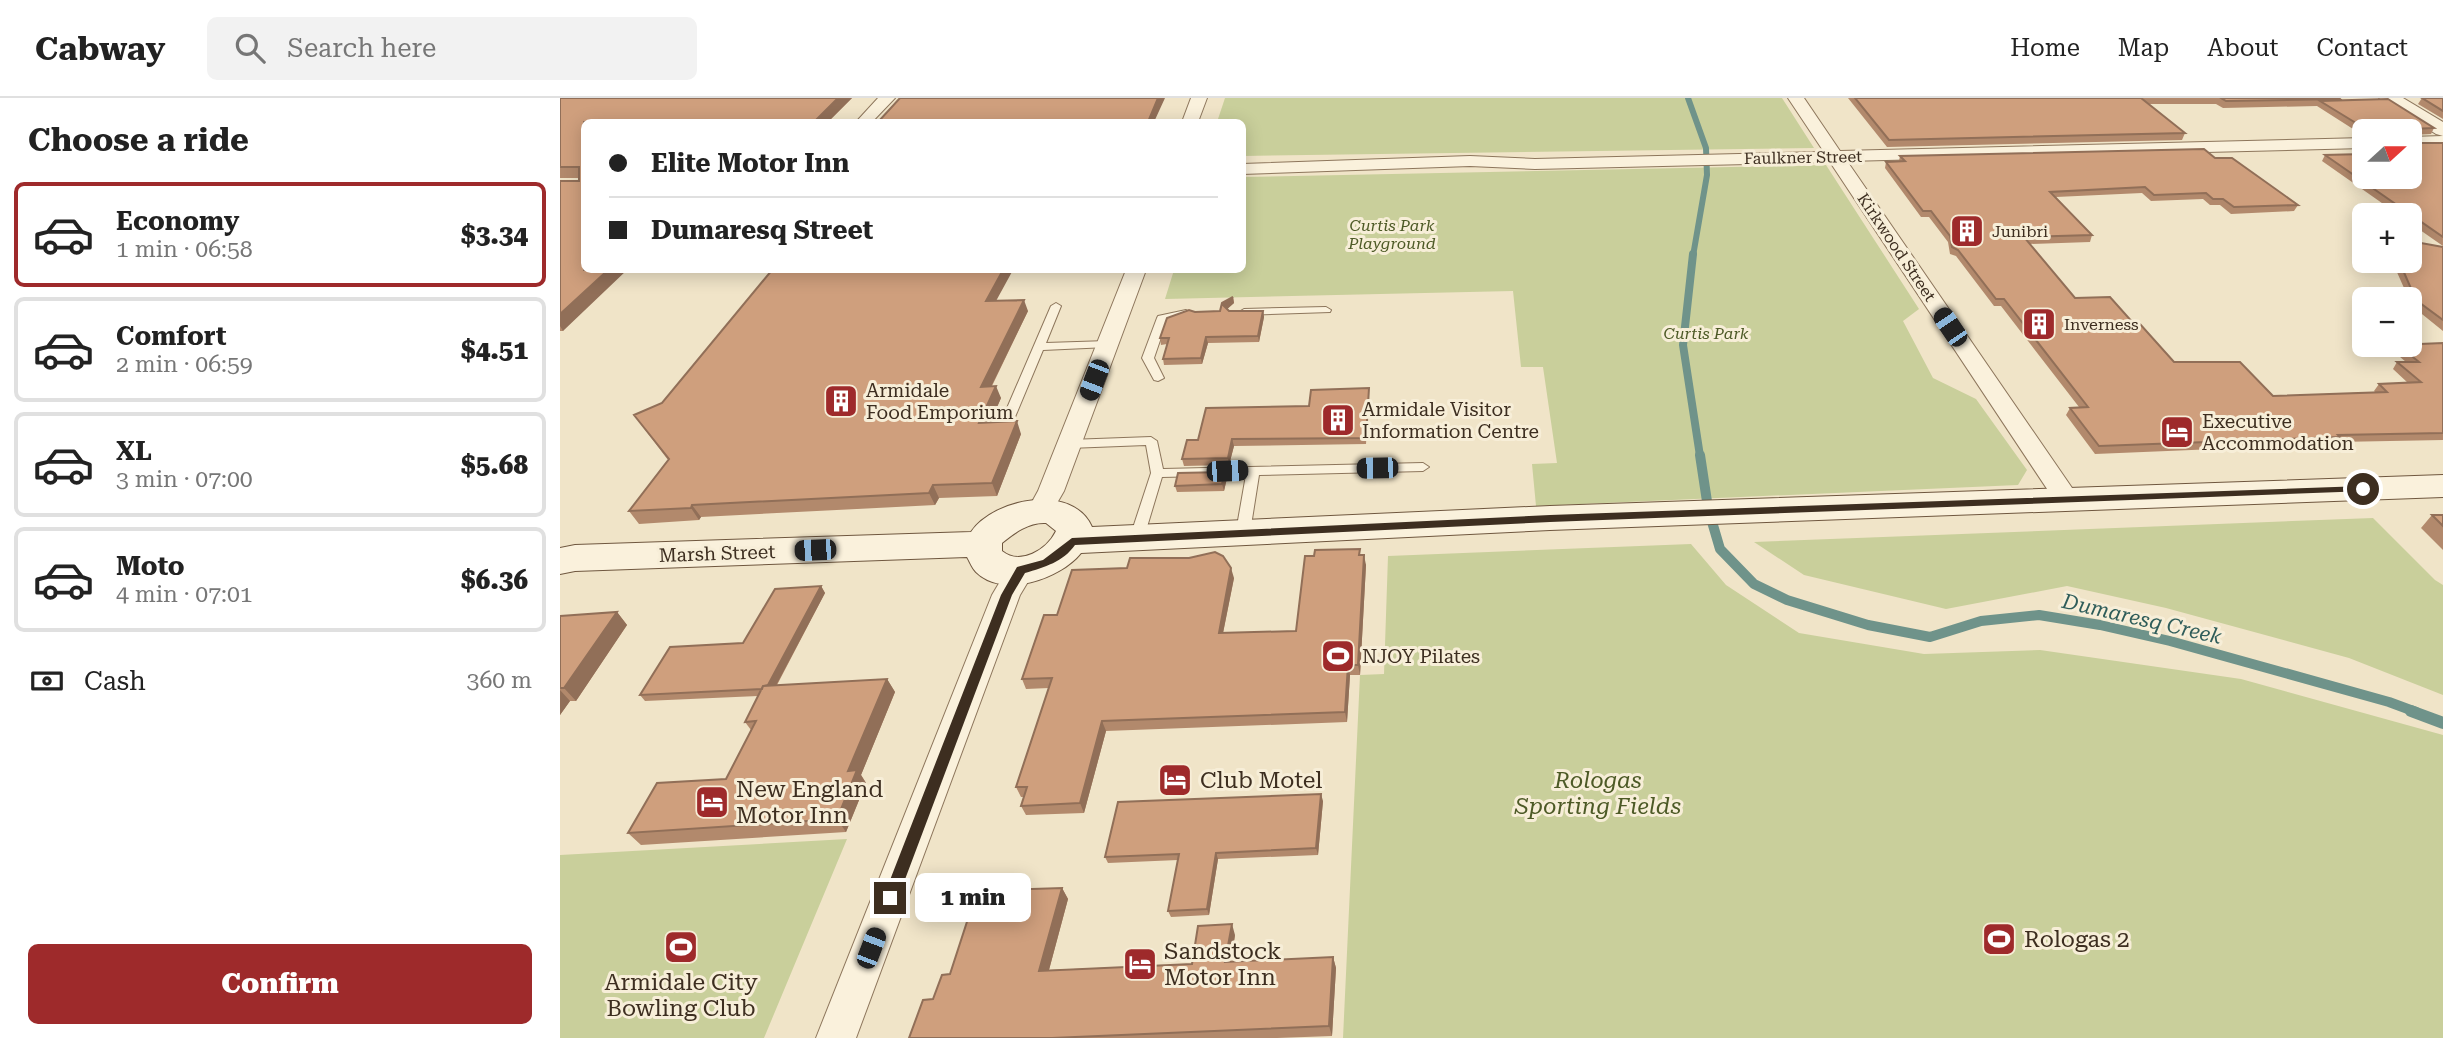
<!DOCTYPE html>
<meta charset="utf-8">
<style>
:root{--surface:#fff;--page:#f2f2f2;--text:#222;--muted:#767676;--line:#e0e0e0;--accent:#9e2a2b}
body{margin:0;font-family:"Roboto Serif",serif;background:var(--page);color:var(--text);height:100vh;display:flex;flex-direction:column;font-size:26px;white-space:nowrap}
*{box-sizing:border-box;margin:0}
p{font-size:23px;color:var(--muted)}
.icon{flex:none;width:38px;height:38px;fill:none;stroke:currentColor;stroke-width:2;stroke-linecap:round;stroke-linejoin:round}
.map{position:relative;flex:1;overflow:hidden}
.panel{display:flex;flex-direction:column;background:var(--surface);width:560px}
.panel>*{flex:none}
.guide{position:absolute;left:21px;top:21px;width:665px;height:154px;border-radius:10px;box-shadow:0 4px 18px #0003;display:grid;align-content:center;height:154px;padding:0 28px;background:var(--surface)}
.needle{width:46px;rotate:69deg}
.controls{position:absolute;left:1792px;top:21px;display:grid;gap:14px}
.controls a{display:grid;place-items:center;width:70px;height:70px;border-radius:10px;background:var(--surface);box-shadow:0 4px 18px #0003;font-size:35px}
.end{position:absolute;width:32px;height:32px;margin:-16px;border:9px solid #3d2e20;background:#fff;box-shadow:0 0 0 4px #fff}
.from{border-radius:50%}
.bubble{position:absolute;height:49px;border-radius:10px;background:var(--surface);box-shadow:0 4px 18px #0003;font-size:23px;font-weight:800;line-height:49px;text-align:center}
.car{position:absolute;width:21px;height:42px;margin:-21px -10px;border-radius:9px;box-shadow:0 0 5px 2px #0007;background:linear-gradient(#222 24%,#8ab4d8 0 40%,#222 0 76%,#8ab4d8 0 86%,#222 0)}
.guide b{display:flex;align-items:center;gap:24px;height:66px;font-size:26px}
.guide b+b{border-top:2px solid var(--line)}
.guide i{width:18px;height:18px;background:var(--text)}
ul{padding:0;list-style:none}
li{display:flex;align-items:center;gap:21px;height:105px;margin:0 14px 10px;padding:0 14px;border:4px solid var(--line);border-radius:10px}
li div{flex:1}
li b{display:block;font-size:26px}
li em{font-style:normal;font-weight:800}
li.on{border-color:var(--accent)}
li>.icon{width:63px;height:63px;stroke-width:1.5}
h2{padding:0 28px;font-size:32px;line-height:84px}
.pay{display:flex;align-items:center;gap:18px;height:77px;padding:0 28px;font-size:26px}
.pay p{margin-inline-start:auto}
.primary-button{display:flex;gap:14px;margin-top:auto;padding:14px 28px}
.primary-button a{flex:1;height:80px;border-radius:10px;background:var(--accent);color:#fff;font-size:28px;font-weight:800;line-height:80px;text-align:center}
header{display:flex;align-items:center;gap:42px;box-sizing:border-box;height:98px;padding:0 35px;background:var(--surface);border-bottom:2px solid var(--line)}
header strong{font-size:33px}
nav{display:flex;gap:38px;margin-inline-start:auto;font-size:24px}
.search{width:490px;height:63px;background:var(--page);display:flex;align-items:center;gap:18px;box-sizing:border-box;padding:0 24px;border-radius:10px;color:var(--muted);font-size:26px}
main{display:flex;flex:1;min-height:0}
.map>svg:first-child{display:block}
</style>
<header>
<strong>Cabway</strong>
<div class="search"><svg class="icon" aria-label="search" viewBox="0 0 24 24"><circle cx="10" cy="10" r="6"/><path d="M15 15l6 6"/></svg>Search here</div>
<nav><a>Home</a><a>Map</a><a>About</a><a>Contact</a></nav>
</header>
<main>
<section class="panel">
<h2>Choose a ride</h2>
<ul>
<li class="on"><svg class="icon" aria-label="car" viewBox="0 0 24 24"><path d="M5 17H2v-5l4-1 3-4h7l3 4 3 1v5h-3M9 17h6M6 11h13"/><circle cx="7" cy="17" r="2"/><circle cx="17" cy="17" r="2"/></svg><div><b>Economy</b><p>1 min · 06:58</p></div><em>$3.34</em></li>
<li><svg class="icon" aria-label="car" viewBox="0 0 24 24"><path d="M5 17H2v-5l4-1 3-4h7l3 4 3 1v5h-3M9 17h6M6 11h13"/><circle cx="7" cy="17" r="2"/><circle cx="17" cy="17" r="2"/></svg><div><b>Comfort</b><p>2 min · 06:59</p></div><em>$4.51</em></li>
<li><svg class="icon" aria-label="car" viewBox="0 0 24 24"><path d="M5 17H2v-5l4-1 3-4h7l3 4 3 1v5h-3M9 17h6M6 11h13"/><circle cx="7" cy="17" r="2"/><circle cx="17" cy="17" r="2"/></svg><div><b>XL</b><p>3 min · 07:00</p></div><em>$5.68</em></li>
<li><svg class="icon" aria-label="car" viewBox="0 0 24 24"><path d="M5 17H2v-5l4-1 3-4h7l3 4 3 1v5h-3M9 17h6M6 11h13"/><circle cx="7" cy="17" r="2"/><circle cx="17" cy="17" r="2"/></svg><div><b>Moto</b><p>4 min · 07:01</p></div><em>$6.36</em></li>
</ul>
<div class="pay"><svg class="icon" aria-label="cash" viewBox="0 0 24 24"><path d="M3 7h18v10H3z"/><circle cx="12" cy="12" r="2"/></svg>Cash<p>360 m</p></div>
<div class="primary-button"><a>Confirm</a></div>
</section>
<div class="map">
<svg width="1883" height="940" viewBox="0 0 1883 940">
<rect width="100%" height="100%" fill="#f0e4c8"/>
<path fill="#c9cf9b" d="M 665,0 L 1222,0 L 1254,50 L 683,58 L 682,24 L 657,24 Z
M 1266,67 L 1359,211 L 1343,223 L 1373,280 L 1416,301 L 1467,372 L 1458,387 L 976,408 L 972,366 L 997,365 L 983,269 L 961,269 L 953,193 L 605,201 L 614,172 L 682,172 L 683,79 Z
M 1813,420 L 1875,482 L 1883,487 L 1883,597 L 1789,560 L 1606,510 L 1507,488 L 1386,511 L 1244,477 L 1194,444 Z
M 1131,446 L 1166,487 L 1239,535 L 1364,556 L 1480,552 L 1681,581 L 1883,637 L 1883,940 L 783,940 L 800,577 L 824,576 L 828,458 Z
M 287,741 L 204,940 L 0,940 L 0,757 Z"/>
<g fill="none" stroke-linecap="round" stroke-linejoin="round">
<path stroke="#6f938a" stroke-width="6" d="M 1128,0 L 1146,50 L 1147,77 L 1133,158"/>
<path stroke="#6f938a" stroke-width="8" d="M 1133,156 L 1123,247 L 1140,358"/>
<path stroke="#6f938a" stroke-width="10" d="M 1140,357 L 1148,410 L 1160,451 L 1194,486 L 1227,502 L 1308,527 L 1370,539 L 1421,523 L 1479,517 L 1540,527 L 1610,543 L 1829,604 L 1856,614"/>
<path stroke="#6f938a" stroke-width="12" d="M 1851,613 L 1883,625"/>
<g stroke="#8d765c" stroke-width="2">
<path id="service" d="M 496,205 L 501,208 L 486,245 L 548,243 L 553,246 L 548,249 L 483,252 L 450,331 L 444,335 L 440,334 L 438,331 L 491,208 Z
M 766,209 L 771,212 L 770,214 L 684,217 L 679,214 L 684,211 Z
M 626,212 L 631,215 L 630,217 L 607,222 L 594,260 L 604,280 L 598,283 L 594,282 L 582,260 L 597,220 L 598,218 Z
M 591,339 L 597,343 L 603,371 L 863,365 L 869,369 L 863,373 L 699,377 L 690,434 L 683,439 L 676,434 L 686,377 L 602,379 L 584,439 L 577,444 L 570,439 L 591,375 L 586,347 L 509,350 L 503,346 L 509,342 Z"/>
</g>
<g stroke="#8d765c" stroke-width="2">
<path id="minor" d="M 318,0 L 335,0 L 312,24 L 296,24 Z
M 631,0 L 647,0 L 638,24 L 622,24 Z
M 1228,0 L 1244,0 L 1280,53 L 1804,40 L 1804,50 L 1287,63 L 1521,403 L 1517,409 L 1508,412 L 1499,409 L 1270,64 L 975,71 L 910,68 L 682,76 L 682,66 L 910,58 L 975,61 L 1264,54 Z
M 1883,38 L 1883,48 L 1850,49 L 1850,39 Z
M 566,172 L 586,172 L 504,393 L 489,419 L 480,422 L 471,419 L 467,413 L 478,393 Z
M 461,462 L 471,465 L 475,472 L 460,497 L 296,940 L 256,940 L 432,497 L 451,465 Z"/>
</g>
<g stroke="#8d765c" stroke-width="2">
<path id="tertiary" d="M 1819,0 L 1843,0 L 1883,24 L 1883,38 L 1876,36 Z"/>
</g>
<g stroke="#6f573f" stroke-width="2">
<path id="secondary" d="M 1883,377 L 1883,399 L 990,432 L 521,455 C 500,481 443,501 416,474 C 412,470 410,464 407,459 L 15,473 L 0,476 L 0,450 L 15,447 L 411,434 C 434,400 513,385 532,429 L 990,408 ZM 486,425 L 496,433 C 487,452 460,468 442,453 L 442,445 C 454,435 469,424 486,425 Z"/>
</g>
<use href="#service" fill="#faf1dc" fill-rule="evenodd"/>
<use href="#minor" fill="#faf1dc" fill-rule="evenodd"/>
<use href="#tertiary" fill="#faf1dc" fill-rule="evenodd"/>
<use href="#secondary" fill="#faf1dc" fill-rule="evenodd"/>
</g>
<path fill="#b2896c" d="M 0,0 L 292,0 L 268,24 L 24,172 L 3,233 L 0,233 L 0,83 L 19,83 L 19,80 L 0,80 Z
M 1288,0 L 1779,0 L 1780,1 L 1779,2 L 1874,30 L 1871,36 L 1852,37 L 1852,45 L 1883,45 L 1883,148 L 1850,125 L 1850,117 L 1839,117 L 1762,63 L 1765,57 L 1850,79 L 1850,33 L 1804,33 L 1804,38 L 1757,8 L 1663,10 L 1656,6 L 1589,6 L 1625,35 L 1622,42 L 1327,49 Z
M 1862,0 L 1883,0 L 1883,21 L 1858,6 Z
M 1340,58 L 1655,60 L 1738,107 L 1734,113 L 1671,116 L 1660,107 L 1650,107 L 1643,101 L 1591,103 L 1582,95 L 1496,99 L 1532,137 L 1530,144 L 1469,146 L 1515,200 L 1574,226 L 1614,264 L 1713,298 L 1815,294 L 1814,293 L 1819,286 L 1848,285 L 1833,271 L 1837,264 L 1846,264 L 1833,253 L 1837,247 L 1883,245 L 1883,342 L 1777,344 L 1776,346 L 1535,356 L 1506,317 L 1510,310 L 1519,309 L 1441,208 L 1434,208 L 1396,158 L 1390,156 L 1388,144 L 1369,119 L 1361,119 L 1325,70 L 1326,64 L 1339,63 Z
M 1883,149 L 1883,233 L 1852,208 L 1832,163 L 1850,163 Z
M 673,199 L 674,205 L 667,211 L 669,213 L 703,213 L 704,219 L 699,244 L 648,245 L 642,266 L 604,267 L 603,261 L 607,246 L 601,247 L 600,240 L 635,214 L 660,213 Z
M 436,202 L 468,213 L 432,288 L 441,300 L 430,325 L 461,336 L 437,398 L 379,400 L 375,407 L 141,419 L 139,422 L 79,426 L 69,413 L 108,362 L 74,317 L 102,305 Z
M 809,290 L 809,296 L 806,346 L 674,348 L 669,367 L 624,368 L 622,361 L 638,342 Z
M 667,380 L 664,393 L 617,394 L 615,388 Z
M 1872,417 L 1883,417 L 1883,452 L 1861,430 Z
M 800,451 L 800,457 L 806,467 L 800,577 L 790,577 L 787,624 L 546,633 L 524,715 L 466,717 L 461,708 L 464,699 L 461,699 L 456,689 L 489,590 L 466,591 L 462,581 L 497,517 L 674,480 L 663,535 L 736,533 L 754,458 Z
M 261,488 L 265,495 L 217,587 L 327,581 L 335,594 L 301,677 L 306,685 L 286,734 L 81,747 L 68,735 L 166,681 L 191,632 L 185,624 L 198,598 L 85,603 L 80,597 L 183,545 Z
M 57,514 L 67,527 L 16,603 L 10,603 L 0,617 L 0,518 Z
M 763,703 L 758,757 L 658,761 L 649,817 L 611,819 L 608,813 L 618,762 L 548,765 L 545,759 Z
M 502,790 L 508,801 L 489,872 L 632,866 L 675,837 L 671,864 L 773,859 L 776,870 L 772,938 L 717,940 L 349,940 L 390,876 Z"/>
<path fill="#916f58" d="M 278,0 L 292,0 L 268,24 L 254,24 Z
M 598,0 L 605,0 L 594,24 L 588,24 Z
M 48,172 L 67,172 L 3,233 L 0,228 L 0,216 Z
M 443,172 L 453,172 L 430,214 L 426,203 Z
M 673,199 L 674,205 L 665,213 L 663,207 Z
M 464,202 L 468,213 L 425,301 L 421,289 Z
M 703,213 L 704,219 L 699,244 L 698,238 Z
M 646,239 L 648,245 L 642,266 L 641,260 Z
M 436,288 L 441,300 L 425,337 L 419,325 Z
M 457,323 L 461,336 L 437,398 L 432,385 Z
M 672,341 L 674,348 L 669,367 L 668,360 Z
M 665,374 L 667,380 L 664,393 L 662,386 Z
M 373,387 L 379,400 L 375,407 L 369,395 Z
M 132,407 L 141,419 L 139,422 L 131,410 Z
M 804,457 L 806,467 L 800,577 L 798,567 Z
M 671,470 L 674,480 L 661,545 L 659,535 Z
M 261,488 L 265,495 L 211,597 L 206,590 Z
M 57,514 L 67,527 L 16,603 L 4,590 Z
M 788,567 L 790,577 L 787,624 L 785,614 Z
M 327,581 L 335,594 L 301,677 L 306,685 L 286,734 L 277,721 L 288,673 Z
M 0,592 L 10,603 L 0,617 Z
M 542,623 L 546,633 L 524,715 L 520,705 Z
M 761,696 L 763,703 L 758,757 L 756,750 Z
M 656,755 L 658,761 L 649,817 L 647,811 Z
M 502,790 L 508,801 L 486,883 L 479,873 Z
M 672,826 L 675,837 L 669,875 L 665,864 Z
M 773,859 L 776,870 L 772,938 L 769,928 Z"/>
<path fill="#cf9f7d" stroke="#916f58" stroke-width="2" d="M 0,0 L 278,0 L 254,24 L 24,24 L 24,172 L 48,172 L 0,216 L 0,83 L 19,83 L 19,69 L 0,69 Z
M 340,0 L 598,0 L 588,24 L 318,24 Z
M 1295,0 L 1581,0 L 1625,35 L 1329,42 Z
M 1661,0 L 1779,0 L 1780,1 L 1666,3 Z
M 1862,0 L 1883,0 L 1883,13 Z
M 1828,1 L 1874,30 L 1852,31 L 1852,45 L 1883,45 L 1883,139 L 1765,57 L 1804,56 L 1804,79 L 1850,79 L 1850,33 L 1809,33 L 1760,3 Z
M 1644,51 L 1655,60 L 1672,60 L 1738,107 L 1674,109 L 1663,101 L 1653,101 L 1646,95 L 1594,97 L 1585,89 L 1490,94 L 1532,137 L 1464,139 L 1515,200 L 1550,199 L 1574,226 L 1580,226 L 1614,264 L 1680,264 L 1713,298 L 1827,294 L 1819,286 L 1861,284 L 1837,264 L 1859,264 L 1838,247 L 1883,245 L 1883,335 L 1778,337 L 1780,339 L 1539,348 L 1510,310 L 1528,309 L 1444,201 L 1436,201 L 1398,152 L 1392,149 L 1390,138 L 1371,113 L 1363,113 L 1326,64 L 1345,63 L 1340,58 Z
M 1850,143 L 1883,149 L 1883,222 L 1856,202 L 1839,163 L 1850,163 Z
M 212,172 L 443,172 L 426,203 L 464,202 L 421,289 L 436,288 L 419,325 L 457,323 L 432,385 L 373,387 L 369,395 L 132,407 L 131,410 L 69,413 L 109,361 L 74,317 L 102,305 Z
M 673,199 L 663,207 L 669,213 L 703,213 L 698,238 L 646,239 L 641,260 L 603,261 L 609,240 L 600,240 L 607,220 L 629,212 L 635,214 L 660,213 L 662,205 Z
M 809,290 L 806,340 L 672,341 L 668,360 L 622,361 L 627,342 L 638,342 L 646,310 L 749,308 L 751,292 Z
M 665,374 L 662,386 L 615,388 L 618,375 Z
M 1872,417 L 1883,417 L 1883,428 Z
M 800,451 L 799,457 L 804,457 L 798,567 L 788,567 L 785,614 L 542,623 L 520,705 L 461,708 L 467,689 L 456,689 L 492,580 L 462,581 L 484,517 L 497,517 L 512,472 L 567,470 L 570,460 L 629,460 L 655,454 L 663,458 L 671,470 L 659,535 L 736,533 L 745,458 L 754,458 L 755,452 Z
M 261,488 L 208,587 L 203,588 L 202,591 L 80,597 L 110,549 L 183,545 L 215,491 Z
M 57,514 L 4,590 L 0,590 L 0,518 Z
M 327,581 L 288,673 L 297,672 L 277,721 L 68,735 L 97,685 L 166,681 L 196,623 L 185,624 L 203,588 Z
M 761,696 L 756,750 L 656,755 L 647,811 L 608,813 L 619,756 L 545,759 L 558,704 Z
M 502,790 L 479,873 L 632,866 L 638,828 L 672,826 L 665,864 L 773,859 L 769,928 L 492,940 L 349,940 L 363,902 L 373,901 L 382,877 L 390,876 L 417,793 Z"/>
<path fill="#3d2e20" d="M 1803,388 L 1808,391 L 1807,393 L 990,424 L 515,447 C 503,464 485,469 465,475 L 452,497 L 338,800 L 330,807 L 323,800 L 441,497 L 457,469 L 483,462 L 512,440 L 990,417 Z"/>
<defs>
<g id="building-square" transform="scale(1.75)"><rect x="-9" y="-9" width="18" height="18" rx="4" fill="#9e2a2b" stroke="#f7eed8"/><path d="M-4-6H4V6H1V3H-1V6H-4ZM-2.5-4.3h1.7v1.8h-1.7ZM.8-4.3h1.7v1.8H.8ZM-2.5-1h1.7V.8h-1.7ZM.8-1h1.7V.8H.8Z" fill="#fff"/></g>
<g id="hotel-square" transform="scale(1.75)"><rect x="-9" y="-9" width="18" height="18" rx="4" fill="#9e2a2b" stroke="#f7eed8"/><path d="M-6-4.5h1.5V1H6V5H4.5V3h-9V5H-6ZM-4 0a1.8 1.8 0 1 1 3.6 0ZM.5 0V-2.5h3Q6-2.5 6 0Z" fill="#fff"/></g>
<g id="stadium-square" transform="scale(1.75)"><rect x="-9" y="-9" width="18" height="18" rx="4" fill="#9e2a2b" stroke="#f7eed8"/><path d="M0-5a6.5 5 0 1 0 0 10a6.5 5 0 1 0 0-10ZM-3.5-1.8h7v3.6h-7Z" fill="#fff"/></g>
</defs>
<g fill-rule="evenodd">
<use href="#building-square" x="1407" y="133"/>
<use href="#building-square" x="1479" y="226"/>
<use href="#building-square" x="281" y="303"/>
<use href="#building-square" x="778" y="322"/>
<use href="#hotel-square" x="1617" y="334"/>
<use href="#stadium-square" x="778" y="558"/>
<use href="#hotel-square" x="615" y="682"/>
<use href="#hotel-square" x="152" y="704"/>
<use href="#stadium-square" x="1439" y="841"/>
<use href="#stadium-square" x="121" y="849"/>
<use href="#hotel-square" x="580" y="866"/>
</g>
<g text-anchor="middle" stroke-width="6" stroke-linejoin="round" paint-order="stroke">
<g font-size="16" fill="#3d2e20" stroke="#f7eed8">
<text transform="translate(1243 59) rotate(-1)" y="6">Faulkner Street</text>
<text transform="translate(1337 149) rotate(56)" y="6">Kirkwood Street</text>
</g>
<g font-size="16" font-style="italic" fill="#4d5a26" stroke="#f7eed8">
<text x="832" y="133">Curtis Park<tspan x="832" dy="18">Playground</tspan></text>
<text x="1146" y="241">Curtis Park</text>
</g>
<g font-size="16" fill="#3d2e20" stroke="#f7eed8" text-anchor="start">
<text x="1432" y="139">Junibri</text>
<text x="1504" y="232">Inverness</text>
</g>
<g font-size="19" fill="#3d2e20" stroke="#f7eed8" text-anchor="start">
<text x="306" y="299">Armidale<tspan x="306" dy="22">Food Emporium</tspan></text>
<text x="802" y="318">Armidale Visitor<tspan x="802" dy="22">Information Centre</tspan></text>
<text x="1642" y="330">Executive<tspan x="1642" dy="22">Accommodation</tspan></text>
<text x="802" y="565">NJOY Pilates</text>
</g>
<g font-size="19" fill="#3d2e20" stroke="#f7eed8">
<text transform="translate(157 455) rotate(-2)" y="7">Marsh Street</text>
</g>
<g font-size="21" font-style="italic" fill="#2f5d5a" stroke="#f7eed8">
<text transform="translate(1582 521) rotate(13)" y="7">Dumaresq Creek</text>
</g>
<g font-size="23" fill="#3d2e20" stroke="#f7eed8" text-anchor="start">
<text x="640" y="690">Club Motel</text>
<text x="176" y="699">New England<tspan x="176" dy="26">Motor Inn</tspan></text>
<text x="1464" y="849">Rologas 2</text>
<text x="604" y="861">Sandstock<tspan x="604" dy="26">Motor Inn</tspan></text>
<text x="121" y="892" text-anchor="middle">Armidale City<tspan x="121" dy="26">Bowling Club</tspan></text>
</g>
<g font-size="23" font-style="italic" fill="#4d5a26" stroke="#f7eed8">
<text x="1038" y="690">Rologas<tspan x="1038" dy="26">Sporting Fields</tspan></text>
</g>
</g>
</svg>
<div class="controls">
<a><svg class="needle" viewBox="-14 -14 28 28"><path d="M0-13l5 13h-10z" fill="#e53935"/><path d="M0 13l5-13h-10z" fill="#767676"/></svg></a>
<a>+</a>
<a>−</a>
</div>
<i class="end from" style="left:1803px;top:391px"></i>
<i class="end" style="left:330px;top:800px"></i>
<div class="bubble" style="left:355px;top:775px;width:116px">1 min</div>
<i class="car" style="left:1390px;top:229px;rotate:326deg"></i>
<i class="car" style="left:534px;top:282px;rotate:201deg"></i>
<i class="car" style="left:817px;top:370px;rotate:269deg"></i>
<i class="car" style="left:667px;top:373px;rotate:88deg"></i>
<i class="car" style="left:255px;top:452px;rotate:268deg"></i>
<i class="car" style="left:311px;top:850px;rotate:21deg"></i>
<div class="guide">
<b><i class="from"></i>Elite Motor Inn</b>
<b><i></i>Dumaresq Street</b>
</div>
</div>
</main>
